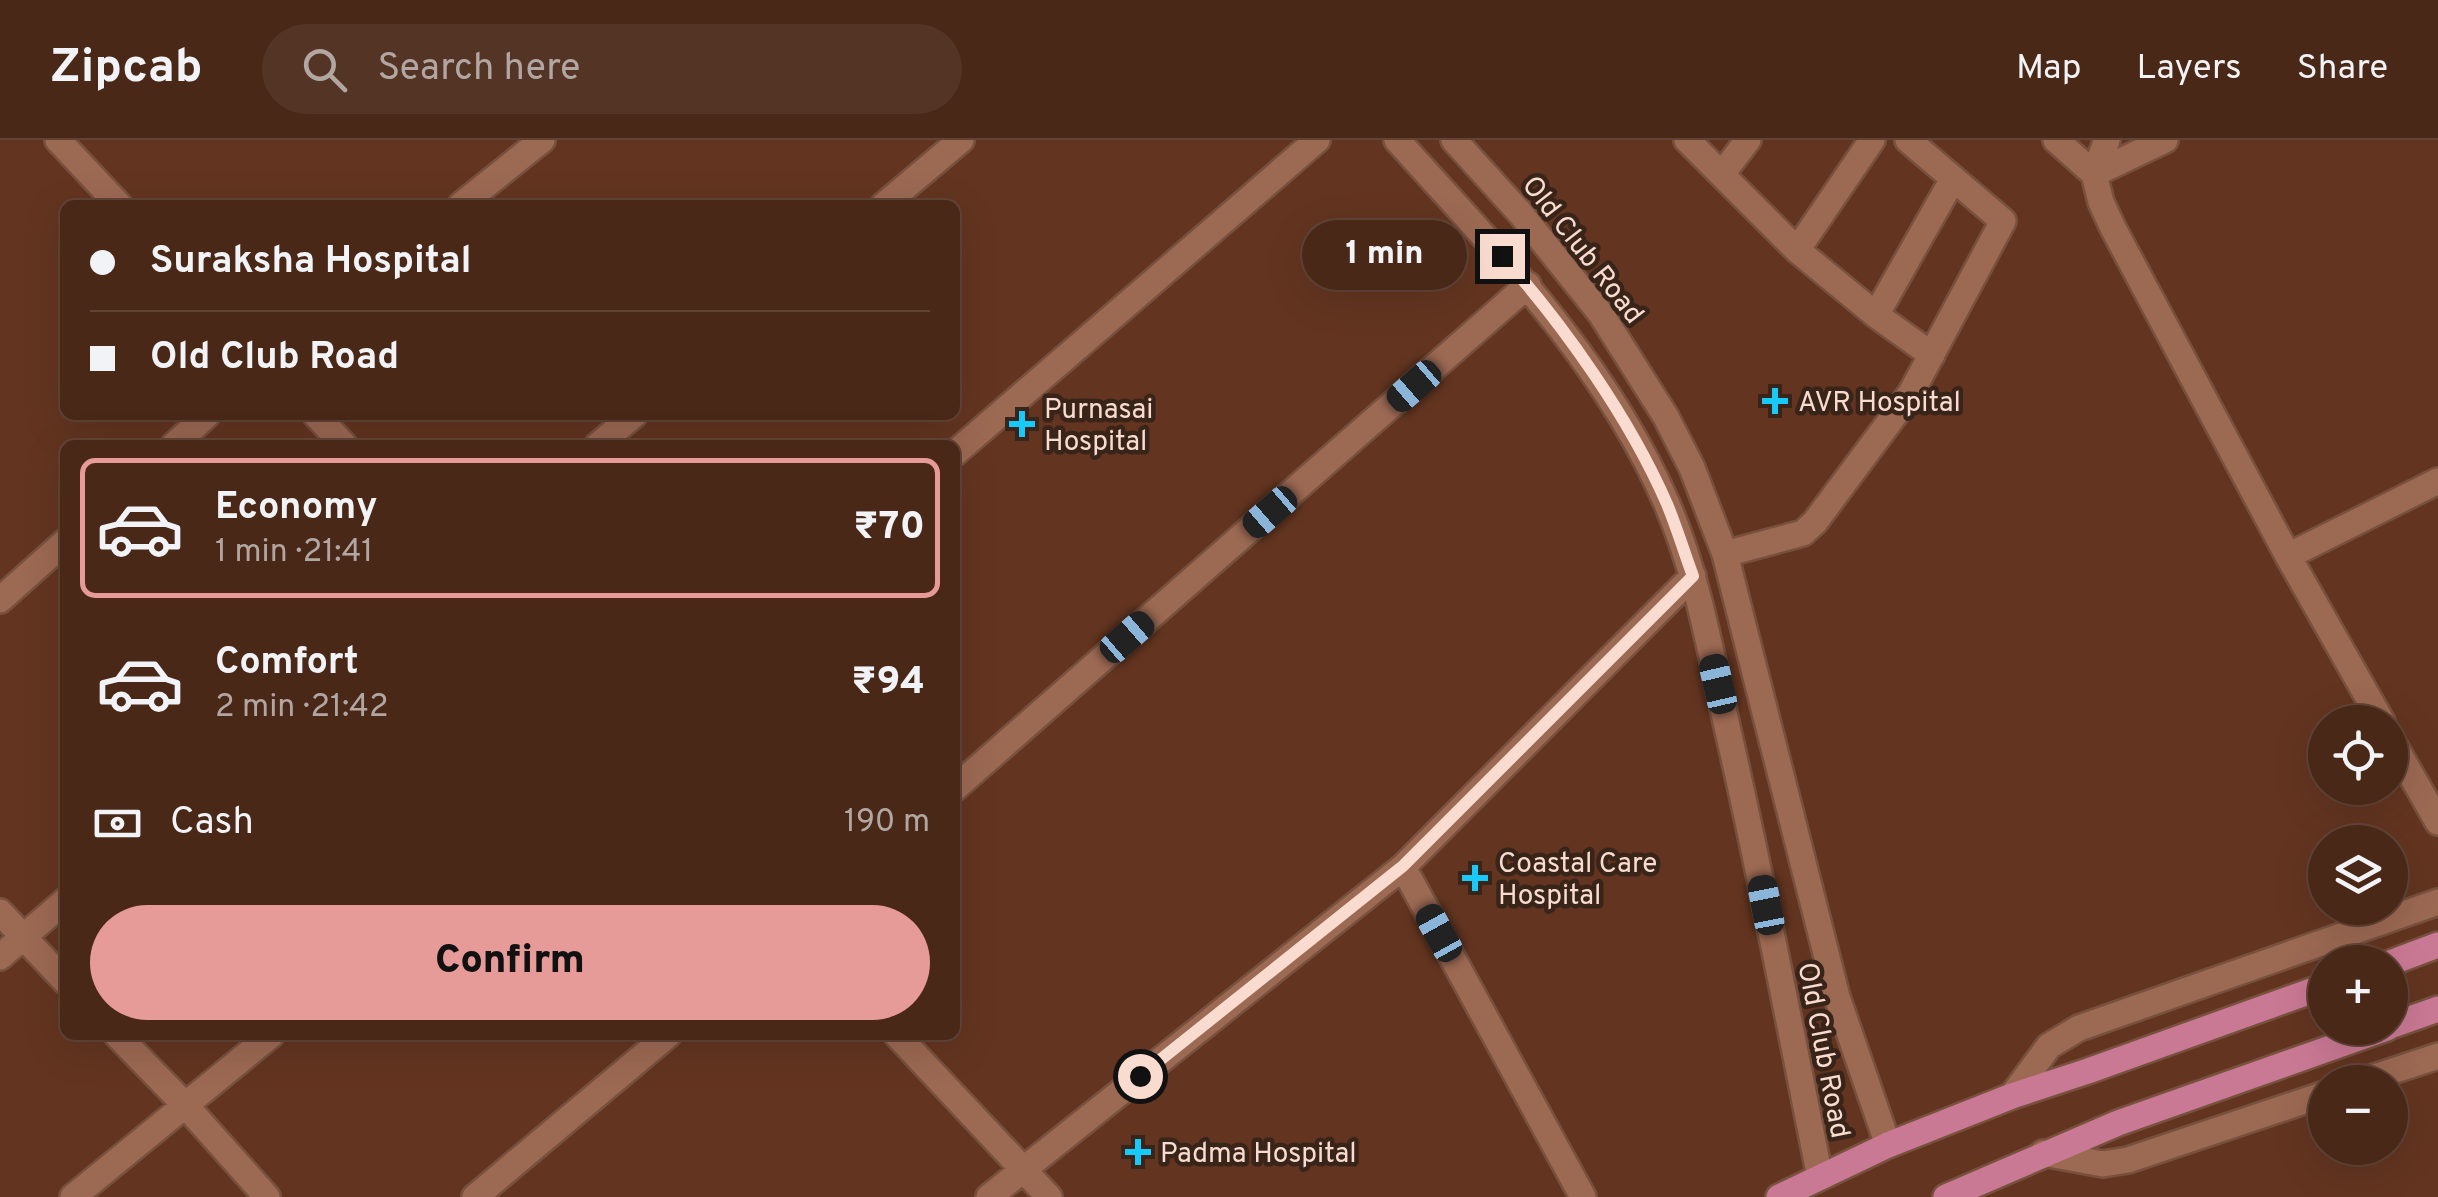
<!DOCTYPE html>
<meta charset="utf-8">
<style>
:root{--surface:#4a2818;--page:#543425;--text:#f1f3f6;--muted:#b2a6a2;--line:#614437;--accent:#e69b98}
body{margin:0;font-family:Overpass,sans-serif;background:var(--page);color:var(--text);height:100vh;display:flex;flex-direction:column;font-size:38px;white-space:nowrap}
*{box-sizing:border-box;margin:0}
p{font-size:32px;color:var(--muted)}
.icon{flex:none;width:55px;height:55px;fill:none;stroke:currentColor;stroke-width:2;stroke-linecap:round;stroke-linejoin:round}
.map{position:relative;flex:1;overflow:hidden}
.sheet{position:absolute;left:60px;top:300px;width:900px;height:600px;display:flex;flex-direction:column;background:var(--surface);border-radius:15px;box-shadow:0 10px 40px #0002,0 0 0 2px var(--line)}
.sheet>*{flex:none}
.hud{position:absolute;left:60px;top:60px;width:900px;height:220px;border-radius:15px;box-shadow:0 10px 40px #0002,0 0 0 2px var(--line);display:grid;align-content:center;height:220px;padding:0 30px;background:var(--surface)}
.fabs{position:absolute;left:2308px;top:565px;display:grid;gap:20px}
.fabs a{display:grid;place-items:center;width:100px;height:100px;border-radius:50%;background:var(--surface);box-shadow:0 10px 40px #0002,0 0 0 2px var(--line);font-size:50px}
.end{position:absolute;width:45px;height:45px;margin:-22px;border:12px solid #f9dccf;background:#111;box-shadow:0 0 0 5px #111}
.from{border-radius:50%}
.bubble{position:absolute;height:70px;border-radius:35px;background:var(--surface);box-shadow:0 10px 40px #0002,0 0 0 2px var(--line);font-size:32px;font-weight:800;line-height:70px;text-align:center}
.car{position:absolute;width:30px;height:60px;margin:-30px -15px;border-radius:12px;box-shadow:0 0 8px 2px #0007;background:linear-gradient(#222 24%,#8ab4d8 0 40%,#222 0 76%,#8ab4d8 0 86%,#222 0)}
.hud b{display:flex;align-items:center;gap:35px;height:95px;font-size:38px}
.hud b+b{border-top:2px solid var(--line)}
.hud i{width:25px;height:25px;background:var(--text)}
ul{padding:18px 0 0;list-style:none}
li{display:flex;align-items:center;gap:30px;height:140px;margin:0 20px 15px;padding:0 10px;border:5px solid transparent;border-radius:15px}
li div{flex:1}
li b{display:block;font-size:38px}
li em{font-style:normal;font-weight:800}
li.active{border-color:var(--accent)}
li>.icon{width:90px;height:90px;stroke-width:1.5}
.pay{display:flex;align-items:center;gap:25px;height:110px;padding:0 30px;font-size:38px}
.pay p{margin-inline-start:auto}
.primary-button{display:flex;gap:20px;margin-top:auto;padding:20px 30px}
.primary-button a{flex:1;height:115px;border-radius:60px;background:var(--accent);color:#111;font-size:40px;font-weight:800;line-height:115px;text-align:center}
header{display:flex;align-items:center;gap:60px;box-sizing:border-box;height:140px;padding:0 50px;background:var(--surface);border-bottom:2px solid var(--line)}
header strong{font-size:48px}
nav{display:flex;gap:55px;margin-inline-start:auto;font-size:35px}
.search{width:700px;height:90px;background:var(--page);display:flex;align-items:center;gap:25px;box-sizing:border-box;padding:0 35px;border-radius:55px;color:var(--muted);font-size:38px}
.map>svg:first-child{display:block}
</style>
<header>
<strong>Zipcab</strong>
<div class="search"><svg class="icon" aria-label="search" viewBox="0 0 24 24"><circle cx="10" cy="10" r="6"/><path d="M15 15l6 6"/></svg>Search here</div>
<nav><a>Map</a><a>Layers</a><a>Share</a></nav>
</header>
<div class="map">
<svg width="2438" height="1057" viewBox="0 0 2438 1057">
<rect width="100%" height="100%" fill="#633520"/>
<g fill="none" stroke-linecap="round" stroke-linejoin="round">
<g stroke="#78513e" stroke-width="30">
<path id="minor" d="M 58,0 L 119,65
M 1397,0 C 1498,112 1606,223 1667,364 C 1698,436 1711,515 1728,591 C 1762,739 1790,888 1820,1037
M 1454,0 L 1521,74 L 1601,174 L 1666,277 L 1692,328 L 1725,414 L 1837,857 L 1888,1005
M 1687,0 L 1797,110 L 1876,175 L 1932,215
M 2056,0 L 2094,34 L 2165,0
M 2107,0 L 2094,34 L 2101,62 L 2113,88 L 2288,416 L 2382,582
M 1722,34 L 1748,0
M 461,65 L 542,0
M 884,65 L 961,0
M 1797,110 L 1872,0
M 1876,175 L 1953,39
M 316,275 L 344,305
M 174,305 L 207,275
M 598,305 L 634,275
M 955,313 L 1317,0
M 1725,414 L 1803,393 L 1815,382 L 1911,253 L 2003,81 L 1908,0
M 2288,416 L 2438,341
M 0,460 L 65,402
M 2390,598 L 2438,682
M 955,648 L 1528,145
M 1403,727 L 1583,1057
M 0,772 L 65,841
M 0,817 L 65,761
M 117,895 L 186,966 L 267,1057
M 897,895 L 1049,1057
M 2359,942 L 2438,916
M 2012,956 L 2049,906 L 2079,888 L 2438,762
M 2043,1013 L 2103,1024 L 2128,1020 L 2325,954
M 73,1057 L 271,895
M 475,1057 L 668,895
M 989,1057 L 1403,727 L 1693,436"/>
</g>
<g stroke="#78513e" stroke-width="30">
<path id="major" d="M 2390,823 L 2438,805
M 2390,886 L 2438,869
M 1779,1057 L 1888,1005 L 2012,956 L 2088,931 L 2325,846
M 1946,1057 L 2118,983 L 2387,888"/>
</g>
<use href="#minor" stroke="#9c6953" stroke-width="25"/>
<use href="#major" stroke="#ca7994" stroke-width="25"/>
</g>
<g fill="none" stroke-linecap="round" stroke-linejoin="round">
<path stroke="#f9dccf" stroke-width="12" d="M 1140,936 L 1403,726 L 1693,436 C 1684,412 1677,388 1667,364 C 1630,279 1564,185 1502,116"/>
</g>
<g fill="#17cafb" stroke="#39241a" stroke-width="4">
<path d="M1770 246h10v10h10v10h-10v10h-10v-10h-10v-10h10z"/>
<path d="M1017 269h10v10h10v10h-10v10h-10v-10h-10v-10h10z"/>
<path d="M1470 723h10v10h10v10h-10v10h-10v-10h-10v-10h10z"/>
<path d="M1133 997h10v10h10v10h-10v10h-10v-10h-10v-10h10z"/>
</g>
<g text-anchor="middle" stroke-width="9" stroke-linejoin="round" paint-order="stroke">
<g font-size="28" fill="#f9dccf" stroke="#39241a">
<text transform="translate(1584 109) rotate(52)" y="10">Old Club Road</text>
<text transform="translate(1825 910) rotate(79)" y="10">Old Club Road</text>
</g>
<g font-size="28" fill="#f9dccf" stroke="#39241a" text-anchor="start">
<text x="1798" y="271">AVR Hospital</text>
<text x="1044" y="278">Purnasai<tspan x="1044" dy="32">Hospital</tspan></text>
<text x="1498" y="732">Coastal Care<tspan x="1498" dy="32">Hospital</tspan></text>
<text x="1160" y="1022">Padma Hospital</text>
</g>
</g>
</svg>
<div class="fabs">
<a><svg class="icon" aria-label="locate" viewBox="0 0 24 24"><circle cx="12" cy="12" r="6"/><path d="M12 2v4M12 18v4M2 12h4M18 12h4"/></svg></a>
<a><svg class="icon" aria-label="layers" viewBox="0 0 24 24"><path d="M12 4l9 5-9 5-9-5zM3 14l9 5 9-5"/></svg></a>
<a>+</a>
<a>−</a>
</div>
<i class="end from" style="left:1140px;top:936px"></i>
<i class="end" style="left:1502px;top:116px"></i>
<div class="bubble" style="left:1302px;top:80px;width:165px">1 min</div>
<i class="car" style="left:1414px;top:246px;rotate:229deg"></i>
<i class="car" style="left:1270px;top:372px;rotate:229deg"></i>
<i class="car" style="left:1127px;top:497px;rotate:49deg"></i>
<i class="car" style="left:1718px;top:544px;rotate:347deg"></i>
<i class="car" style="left:1766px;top:765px;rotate:349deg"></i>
<i class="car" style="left:1439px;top:793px;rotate:331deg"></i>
<div class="hud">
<b><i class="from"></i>Suraksha Hospital</b>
<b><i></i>Old Club Road</b>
</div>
<section class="sheet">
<ul>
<li class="active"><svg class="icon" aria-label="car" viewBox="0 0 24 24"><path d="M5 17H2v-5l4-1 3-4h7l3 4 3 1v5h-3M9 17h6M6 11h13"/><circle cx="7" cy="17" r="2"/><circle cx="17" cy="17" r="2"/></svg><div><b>Economy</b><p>1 min · 21:41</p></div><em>₹70</em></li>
<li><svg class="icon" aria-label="car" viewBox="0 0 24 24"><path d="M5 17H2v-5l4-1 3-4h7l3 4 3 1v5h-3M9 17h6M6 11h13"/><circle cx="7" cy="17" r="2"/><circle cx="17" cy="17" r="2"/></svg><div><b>Comfort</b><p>2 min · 21:42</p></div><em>₹94</em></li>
</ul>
<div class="pay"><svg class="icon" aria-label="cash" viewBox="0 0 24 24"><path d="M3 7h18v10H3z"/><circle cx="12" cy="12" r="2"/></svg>Cash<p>190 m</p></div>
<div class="primary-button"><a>Confirm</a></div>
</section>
</div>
